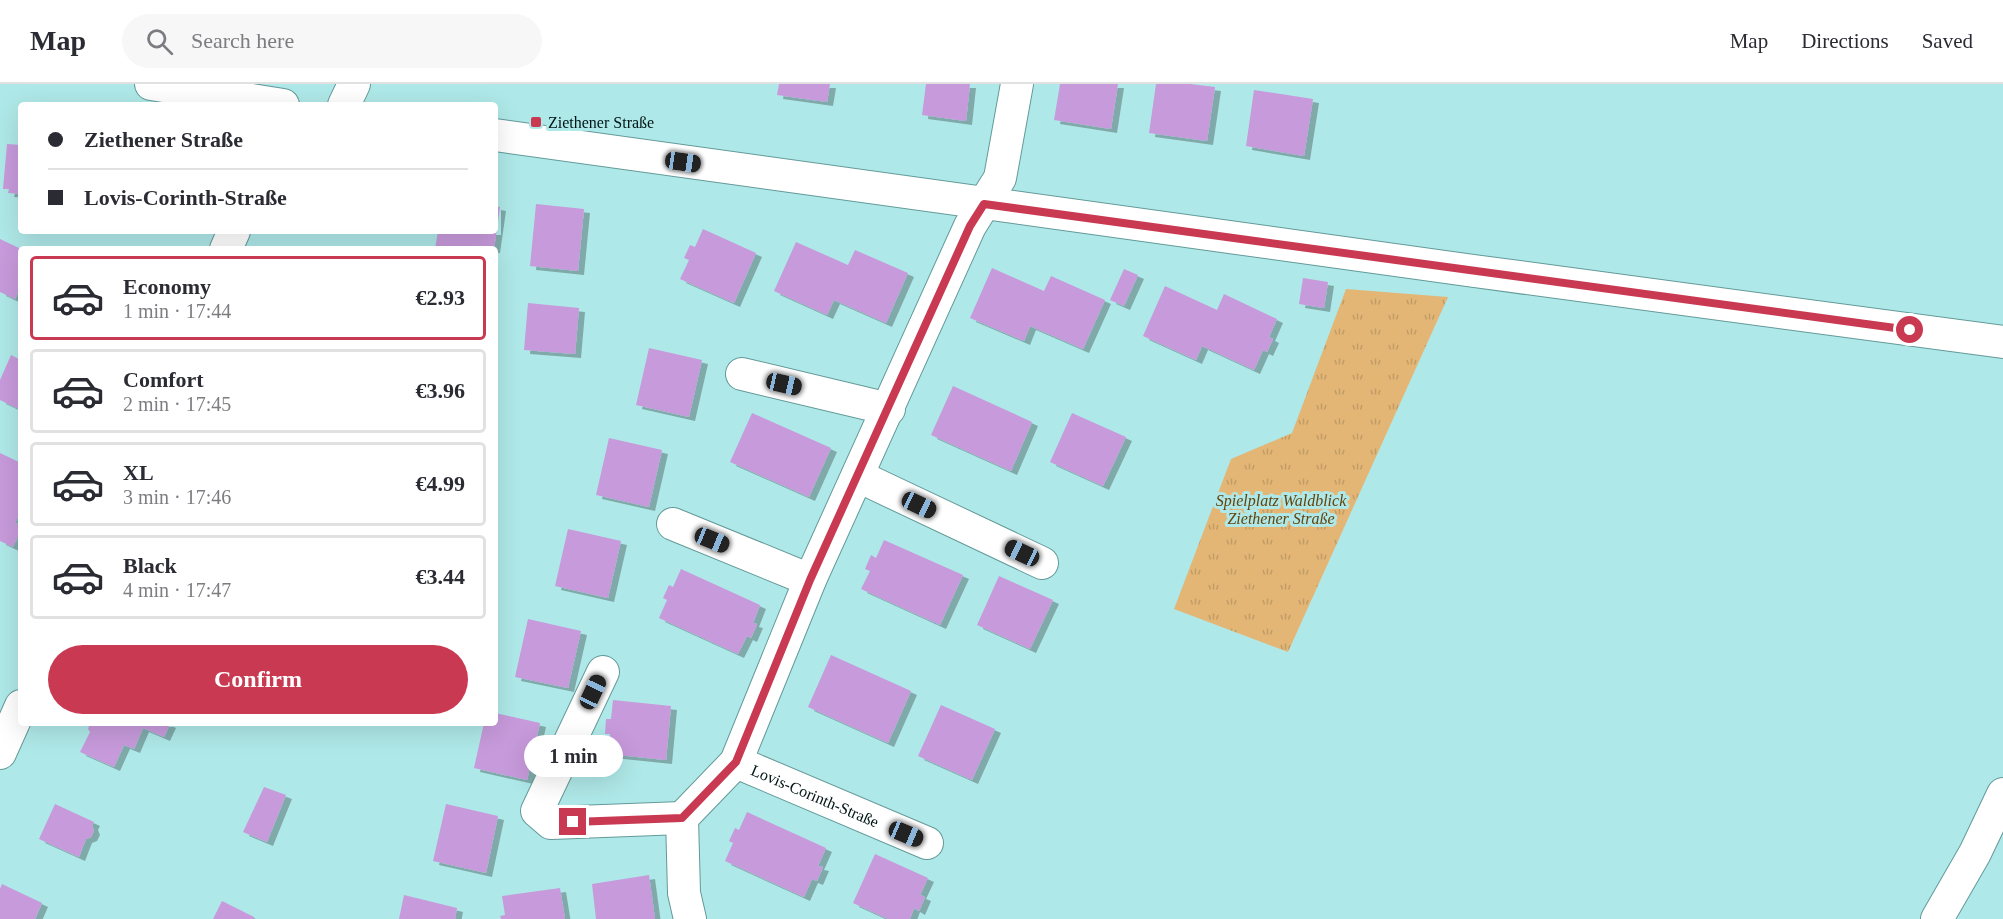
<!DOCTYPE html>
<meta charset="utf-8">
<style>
:root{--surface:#fff;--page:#f7f7f7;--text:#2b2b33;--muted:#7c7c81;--line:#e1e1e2;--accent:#c93952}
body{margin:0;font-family:"Times New Roman",serif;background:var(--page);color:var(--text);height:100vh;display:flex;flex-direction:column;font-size:22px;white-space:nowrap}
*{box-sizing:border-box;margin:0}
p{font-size:20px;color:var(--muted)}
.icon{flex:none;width:33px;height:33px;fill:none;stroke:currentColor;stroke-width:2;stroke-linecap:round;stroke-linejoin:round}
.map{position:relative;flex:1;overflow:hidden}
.details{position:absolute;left:18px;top:162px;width:480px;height:480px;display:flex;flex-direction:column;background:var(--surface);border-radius:6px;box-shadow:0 6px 24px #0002}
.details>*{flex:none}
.banner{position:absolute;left:18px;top:18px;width:480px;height:132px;border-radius:6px;box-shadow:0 6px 24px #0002;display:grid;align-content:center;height:132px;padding:0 30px;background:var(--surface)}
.end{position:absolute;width:27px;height:27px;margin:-14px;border:8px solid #c93952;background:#fff;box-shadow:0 0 0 3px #fff}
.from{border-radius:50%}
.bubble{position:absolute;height:42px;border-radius:21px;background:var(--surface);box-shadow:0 6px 24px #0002;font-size:20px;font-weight:700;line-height:42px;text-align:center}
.car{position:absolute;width:18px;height:36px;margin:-18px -9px;border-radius:8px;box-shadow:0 0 4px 2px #0007;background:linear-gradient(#222 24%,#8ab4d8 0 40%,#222 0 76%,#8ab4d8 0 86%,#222 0)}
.banner b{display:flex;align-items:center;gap:21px;height:57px;font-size:22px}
.banner b+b{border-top:2px solid var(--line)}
.banner i{width:15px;height:15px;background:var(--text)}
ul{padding:10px 0 0;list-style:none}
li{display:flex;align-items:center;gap:18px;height:84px;margin:0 12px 9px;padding:0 18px;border:3px solid var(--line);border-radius:6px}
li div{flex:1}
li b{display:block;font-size:22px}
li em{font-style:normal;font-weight:700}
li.on{border-color:var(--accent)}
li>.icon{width:54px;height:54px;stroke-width:1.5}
.primary-button{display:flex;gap:12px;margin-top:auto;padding:12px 30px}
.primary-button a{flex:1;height:69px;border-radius:36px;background:var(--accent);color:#fff;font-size:24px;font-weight:700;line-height:69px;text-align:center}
header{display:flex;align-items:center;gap:36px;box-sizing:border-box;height:84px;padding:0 30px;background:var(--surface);border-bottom:2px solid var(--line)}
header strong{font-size:28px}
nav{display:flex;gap:33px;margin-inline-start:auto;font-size:21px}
.search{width:420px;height:54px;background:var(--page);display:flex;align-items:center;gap:15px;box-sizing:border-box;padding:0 21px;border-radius:33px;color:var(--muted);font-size:22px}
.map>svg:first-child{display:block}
</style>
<header>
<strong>Map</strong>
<div class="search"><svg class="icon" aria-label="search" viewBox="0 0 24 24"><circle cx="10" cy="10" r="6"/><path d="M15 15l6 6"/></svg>Search here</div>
<nav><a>Map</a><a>Directions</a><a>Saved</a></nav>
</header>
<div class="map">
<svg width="2003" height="835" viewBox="0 0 2003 835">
<defs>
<pattern id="park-tufts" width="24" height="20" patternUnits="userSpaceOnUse" patternTransform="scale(1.5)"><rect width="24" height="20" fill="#e4b676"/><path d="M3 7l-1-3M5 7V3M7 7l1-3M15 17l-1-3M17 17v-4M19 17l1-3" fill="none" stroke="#c29c65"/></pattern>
<filter id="shadow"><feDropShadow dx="6" dy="4" stdDeviation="0" flood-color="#0004"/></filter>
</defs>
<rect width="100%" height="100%" fill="#afe8e8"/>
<path fill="url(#park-tufts)" d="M 1346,205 L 1448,213 L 1288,568 L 1174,525 L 1231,375 L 1292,349 Z"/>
<path fill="#c79adb" filter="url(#shadow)" d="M 779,0 L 830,0 L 827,18 L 777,11 Z
M 926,0 L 970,0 L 966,37 L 922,31 Z
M 1060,0 L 1118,0 L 1111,45 L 1054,36 Z
M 1156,0 L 1190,0 L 1215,3 L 1207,57 L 1149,49 Z
M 1254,6 L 1313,15 L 1304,72 L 1246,62 Z
M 7,60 L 21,61 L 21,110 L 8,109 L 9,105 L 3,105 Z
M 536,120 L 584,125 L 578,187 L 530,182 Z
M 495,122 L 500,123 L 494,165 L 435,165 L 438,147 L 495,147 Z
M 703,145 L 756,169 L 734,219 L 680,195 L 689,176 L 684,174 L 690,161 L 695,163 Z
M 0,155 L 21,165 L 21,201 L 15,215 L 0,208 Z
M 796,158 L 848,181 L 855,166 L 908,189 L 886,239 L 834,216 L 827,231 L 774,207 Z
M 992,184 L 1044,207 L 1051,192 L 1105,216 L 1083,265 L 1030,242 L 1024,257 L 970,234 Z
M 1124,185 L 1138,191 L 1124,222 L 1110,216 Z
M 1303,194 L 1328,198 L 1324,224 L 1299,220 Z
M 1165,202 L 1217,226 L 1224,210 L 1277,235 L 1269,253 L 1273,255 L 1267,268 L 1263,266 L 1254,286 L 1202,262 L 1196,276 L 1143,252 Z
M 528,219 L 579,224 L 575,270 L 524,266 Z
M 649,264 L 702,276 L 689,333 L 636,321 Z
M 11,271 L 21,276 L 21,326 L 0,316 L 0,296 Z
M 953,302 L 1032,338 L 1011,387 L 931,351 Z
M 752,329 L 831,364 L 809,413 L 730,378 Z
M 1072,329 L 1126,353 L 1103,402 L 1050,378 Z
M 609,354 L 662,366 L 649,423 L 596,411 Z
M 0,369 L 21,379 L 21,427 L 15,439 L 21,441 L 21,446 L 13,463 L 0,457 Z
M 568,445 L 621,457 L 608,514 L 555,502 Z
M 884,456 L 963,491 L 940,541 L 861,505 L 870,487 L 865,485 L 871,471 L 876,474 Z
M 681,485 L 760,521 L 753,539 L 757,540 L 751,554 L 747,552 L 738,570 L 659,534 L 667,516 L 663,514 L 669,501 L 673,503 Z
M 999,492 L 1053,516 L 1030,565 L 977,541 Z
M 528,535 L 581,547 L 568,604 L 515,593 Z
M 831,571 L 911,607 L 888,659 L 808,623 Z
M 613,616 L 671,622 L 666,676 L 608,670 L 610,650 L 605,650 L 606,635 L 611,635 Z
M 941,621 L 995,645 L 972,696 L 918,672 Z
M 495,629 L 540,639 L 527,696 L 474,684 L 484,639 L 495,639 Z
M 90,639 L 168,639 L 170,640 L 164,653 L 143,644 L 134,665 L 124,661 L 114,683 L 80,668 L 90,648 L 88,645 Z
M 264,703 L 286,711 L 267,758 L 243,748 Z
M 55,720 L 94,738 L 92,742 L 94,747 L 91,753 L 86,755 L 79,773 L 39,755 Z
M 446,720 L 498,732 L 486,789 L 433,777 Z
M 747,728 L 826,764 L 818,782 L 823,783 L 817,797 L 812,795 L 804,813 L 725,777 L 733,759 L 729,757 L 735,744 L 739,746 Z
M 875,770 L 928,794 L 920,811 L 925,813 L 919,827 L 914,824 L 910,835 L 888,835 L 853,819 Z
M 649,791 L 655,835 L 596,835 L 592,800 Z
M 2,800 L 42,819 L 35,835 L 0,835 L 0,805 Z
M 560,804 L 565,835 L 501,835 L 500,832 L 505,831 L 502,812 Z
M 404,811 L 457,824 L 455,835 L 399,835 Z
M 222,817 L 254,833 L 254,835 L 213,835 Z"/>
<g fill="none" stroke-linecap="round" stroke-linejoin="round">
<g stroke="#639a99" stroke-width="34">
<g id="street">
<path d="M 151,0 L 283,21"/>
<path d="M 344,21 L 354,0"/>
<path d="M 495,51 L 1474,187 L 2003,258"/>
<path d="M 226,165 L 234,147"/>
<path d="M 742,290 L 889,325"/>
<path d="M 858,392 L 1042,479"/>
<path d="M 673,440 L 810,496"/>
<path d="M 603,588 L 537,727 L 551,739 L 682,734"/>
<path d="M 0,669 L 21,622"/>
<path id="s1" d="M 736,678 L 927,759"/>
<path d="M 690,835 L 684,809 L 682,734 L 736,678 L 810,496 L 970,142 L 1000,94 L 1017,0"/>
<path d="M 1937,835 L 1975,769 L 2003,710"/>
</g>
</g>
<use href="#street" stroke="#fff" stroke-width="32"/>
</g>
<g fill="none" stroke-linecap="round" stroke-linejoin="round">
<path stroke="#c93952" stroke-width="8" d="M 573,738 L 682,734 L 736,678 L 810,496 L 970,142 L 984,120 L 1910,246"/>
</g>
<rect fill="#c93952" stroke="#afe8e8" stroke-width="2" x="530" y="32" width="12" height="12" rx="3"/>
<g text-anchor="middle" stroke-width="6" stroke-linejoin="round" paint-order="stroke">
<g font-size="16" fill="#001414" stroke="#afe8e8" text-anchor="start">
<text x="548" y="44">Ziethener Straße</text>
</g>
<g font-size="16" font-style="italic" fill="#63430c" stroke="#afe8e8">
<text x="1281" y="422">Spielplatz Waldblick<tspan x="1281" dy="18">Ziethener Straße</tspan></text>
</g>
<g font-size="16" fill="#001414" stroke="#afe8e8">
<text dy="6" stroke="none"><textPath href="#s1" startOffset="86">Lovis-Corinth-Straße</textPath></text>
</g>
</g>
</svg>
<i class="end from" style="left:1910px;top:246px"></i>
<i class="end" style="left:573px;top:738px"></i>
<div class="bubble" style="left:524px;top:651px;width:99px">1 min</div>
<i class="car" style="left:683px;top:78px;rotate:98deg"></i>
<i class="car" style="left:784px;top:300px;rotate:103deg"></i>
<i class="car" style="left:919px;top:421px;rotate:115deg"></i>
<i class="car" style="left:712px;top:456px;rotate:112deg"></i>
<i class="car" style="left:1022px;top:469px;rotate:295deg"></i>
<i class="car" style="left:593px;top:608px;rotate:25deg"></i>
<i class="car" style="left:906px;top:750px;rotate:113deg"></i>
<div class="banner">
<b><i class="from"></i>Ziethener Straße</b>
<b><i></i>Lovis-Corinth-Straße</b>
</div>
<section class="details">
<ul>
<li class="on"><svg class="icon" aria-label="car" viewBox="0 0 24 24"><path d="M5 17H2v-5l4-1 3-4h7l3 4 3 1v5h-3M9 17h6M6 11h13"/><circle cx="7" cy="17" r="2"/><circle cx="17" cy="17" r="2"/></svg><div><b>Economy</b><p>1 min · 17:44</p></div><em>€2.93</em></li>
<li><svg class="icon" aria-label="car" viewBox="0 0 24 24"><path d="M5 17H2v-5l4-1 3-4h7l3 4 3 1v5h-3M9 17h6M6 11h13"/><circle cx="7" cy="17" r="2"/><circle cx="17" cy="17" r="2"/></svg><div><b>Comfort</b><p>2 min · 17:45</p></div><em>€3.96</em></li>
<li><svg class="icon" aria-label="car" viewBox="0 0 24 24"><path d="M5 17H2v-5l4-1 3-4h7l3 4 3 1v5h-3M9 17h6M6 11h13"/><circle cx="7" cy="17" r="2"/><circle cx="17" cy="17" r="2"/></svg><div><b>XL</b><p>3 min · 17:46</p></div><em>€4.99</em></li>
<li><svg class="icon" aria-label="car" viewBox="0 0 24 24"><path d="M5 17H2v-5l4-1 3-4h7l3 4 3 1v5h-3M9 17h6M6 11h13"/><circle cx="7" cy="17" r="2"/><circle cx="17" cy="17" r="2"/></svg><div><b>Black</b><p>4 min · 17:47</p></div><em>€3.44</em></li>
</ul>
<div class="primary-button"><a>Confirm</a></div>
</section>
</div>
